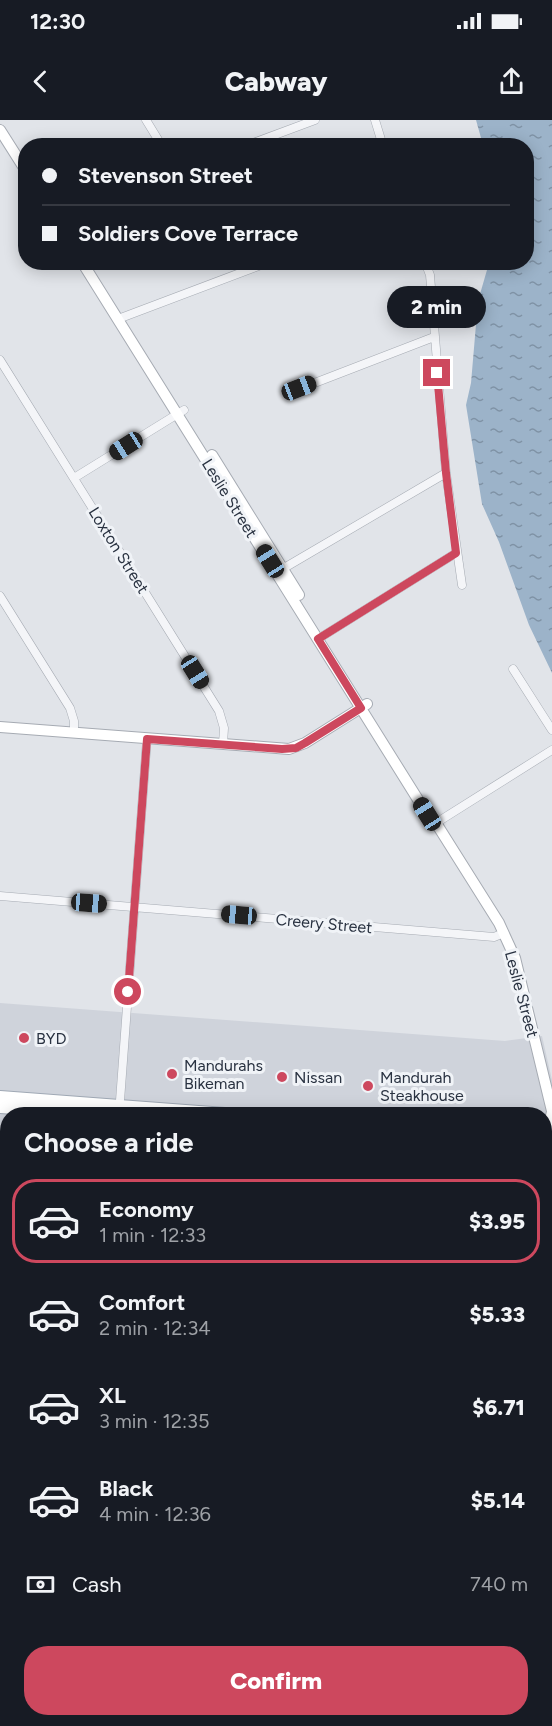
<!DOCTYPE html>
<meta charset="utf-8">
<style>
:root{--surface:#171b24;--page:#242831;--text:#f1f3f6;--muted:#9ea1a6;--line:#363941;--accent:#cd485e}
body{margin:0;font-family:Figtree,sans-serif;background:var(--page);color:var(--text);height:100vh;display:flex;flex-direction:column;font-size:22px;white-space:nowrap}
*{box-sizing:border-box;margin:0}
p{font-size:20px;color:var(--muted)}
.icon{flex:none;width:33px;height:33px;fill:none;stroke:currentColor;stroke-width:2;stroke-linecap:round;stroke-linejoin:round}
.map{position:relative;flex:1;overflow:hidden}
.details{position:absolute;left:0px;top:987px;width:552px;height:620px;display:flex;flex-direction:column;background:var(--surface);border-radius:24px 24px 0 0;box-shadow:0 3px 15px #0003}
.details>*{flex:none}
.banner{position:absolute;left:18px;top:18px;width:516px;height:132px;border-radius:24px;box-shadow:0 3px 15px #0003;display:grid;align-content:center;height:132px;padding:0 24px;background:var(--surface)}
.end{position:absolute;width:27px;height:27px;margin:-14px;border:8px solid #cd485e;background:#fff;box-shadow:0 0 0 3px #fff}
.from{border-radius:50%}
.bubble{position:absolute;height:42px;border-radius:21px;background:var(--surface);box-shadow:0 3px 15px #0003;font-size:20px;font-weight:800;line-height:42px;text-align:center}
.car{position:absolute;width:18px;height:36px;margin:-18px -9px;border-radius:8px;box-shadow:0 0 4px 2px #0007;background:linear-gradient(#222 24%,#8ab4d8 0 40%,#222 0 76%,#8ab4d8 0 86%,#222 0)}
.banner b{display:flex;align-items:center;gap:21px;height:57px;font-size:22px}
.banner b+b{border-top:2px solid var(--line)}
.banner i{width:15px;height:15px;background:var(--text)}
ul{padding:0;list-style:none}
li{display:flex;align-items:center;gap:18px;height:84px;margin:0 12px 9px;padding:0 12px;border:3px solid transparent;border-radius:24px}
li div{flex:1}
li b{display:block;font-size:22px}
li em{font-style:normal;font-weight:800}
li.current{border-color:var(--accent)}
li>.icon{width:54px;height:54px;stroke-width:1.5}
h2{padding:0 24px;font-size:27px;line-height:72px}
.pay{display:flex;align-items:center;gap:15px;height:66px;padding:0 24px;font-size:22px}
.pay p{margin-inline-start:auto}
.action{display:flex;gap:12px;margin-top:auto;padding:12px 24px}
.action a{flex:1;height:69px;border-radius:24px;background:var(--accent);color:#fff;font-size:24px;font-weight:800;line-height:69px;text-align:center}
.status{display:flex;justify-content:space-between;align-items:center;height:42px;padding:0 30px;background:var(--surface);direction:ltr}
.status svg{height:16px;fill:currentColor}
header{display:flex;justify-content:space-between;align-items:center;height:78px;padding:0 24px;background:var(--surface);font-size:27px;font-weight:800}
.map>svg:first-child{display:block}
</style>
<div class="status"><b>12:30</b><svg viewBox="0 0 49 12"><path d="M0 12V9h3v3zM5 12V6h3v6zM10 12V3h3v9zM15 12V0h3v12zM26 1h20v11H26zM47 4h2v5h-2z"/></svg></div>
<header><svg class="icon" aria-label="back" viewBox="0 0 24 24"><path d="M15 5l-7 7 7 7"/></svg>Cabway<svg class="icon" aria-label="share" viewBox="0 0 24 24"><path d="M12 15V3M7 8l5-5 5 5M5 13v7h14v-7"/></svg></header>
<div class="map">
<svg width="552" height="1606" viewBox="0 0 552 1606">
<defs>
<pattern id="water-ripples" width="26" height="14" patternUnits="userSpaceOnUse" patternTransform="scale(1.5)"><rect width="26" height="14" fill="#9cb3c9"/><path d="M2 4q2-2 4 0t4 0M15 11q2-2 4 0t4 0" fill="none" stroke="#7f92a5"/></pattern>
</defs>
<rect width="100%" height="100%" fill="#e1e4e9"/>
<path fill="#cfd3db" d="M 0,883 L 505,921 L 542,916 L 552,960 L 552,1578 L 544,1575 L 544,994 L 8,994 L 7,1060 L 0,1059 Z"/>
<path fill="url(#water-ripples)" d="M 476,0 L 552,0 L 552,553 L 529,505 L 499,422 L 482,384 L 466,285 L 471,263 L 478,181 L 489,143 L 526,142 L 526,26 L 483,25 Z"/>
<g fill="none" stroke-linecap="round" stroke-linejoin="round">
<g stroke="#a6abb3" stroke-width="9">
<path id="street" d="M 146,0 L 162,26
M 375,0 L 383,26
M 245,26 L 315,0
M 425,142 L 430,155 L 446,353 L 462,465
M 118,199 L 269,142
M 0,240 L 219,591 L 224,608 L 223,624
M 299,269 L 434,217
M 74,358 L 184,290
M 279,451 L 446,353
M 0,476 L 70,588 L 74,601 L 74,613
M 318,519 L 456,433
M 513,549 L 552,610
M 436,703 L 552,630
M 0,776 L 494,817 L 504,813
M 119,994 L 147,619
M 544,1073 L 550,1030
M 548,1117 L 552,1089
M 544,1131 L 550,1124 L 550,1119 L 546,1115
M 0,1132 L 8,1132
M 544,1220 L 552,1220
M 0,1279 L 8,1279
M 544,1315 L 552,1315
M 544,1320 L 552,1320
M 0,1578 L 8,1578
M 291,1599 L 310,1606
M 84,1606 L 84,1599
M 449,1606 L 452,1599"/>
</g>
<g stroke="#a6abb3" stroke-width="12">
<path id="secondary" d="M 0,10 L 26,51
M 82,142 L 427,694 L 436,703 L 499,803 L 515,838 L 552,991
M 212,335 L 299,475
M 0,607 L 289,629 L 305,623 L 367,584
M 550,1030 L 550,1000 L 552,992
M 0,1429 L 8,1429
M 544,1467 L 552,1467
M 291,1606 L 294,1599"/>
</g>
<g stroke="#a0a9b5" stroke-width="14">
<path id="primary" d="M 0,977 L 225,994
M 0,987 L 99,994
M 544,1030 L 552,1030"/>
</g>
<use href="#street" stroke="#f4f5f8" stroke-width="8"/>
<use href="#secondary" stroke="#fff" stroke-width="10"/>
<use href="#primary" stroke="#fff" stroke-width="12"/>
</g>
<g fill="none" stroke-linecap="round" stroke-linejoin="round">
<path stroke="#cd485e" stroke-width="8" d="M 128,872 L 147,619 L 282,629 L 296,628 L 305,623 L 361,588 L 318,519 L 456,433 L 446,353 L 437,253"/>
</g>
<g fill="#cd485e" stroke="#f0f3f7" stroke-width="2">
<circle cx="24" cy="918" r="6"/>
<circle cx="172" cy="954" r="6"/>
<circle cx="282" cy="957" r="6"/>
<circle cx="368" cy="966" r="6"/>
</g>
<g text-anchor="middle" stroke-width="6" stroke-linejoin="round" paint-order="stroke">
<g font-size="16" fill="#293241" stroke="#f0f3f7">
<text transform="translate(230 378) rotate(58)" y="6">Leslie Street</text>
<text transform="translate(119 430) rotate(58)" y="6">Loxton Street</text>
<text transform="translate(324 803) rotate(5)" y="6">Creery Street</text>
<text transform="translate(522 874) rotate(75)" y="6">Leslie Street</text>
</g>
<g font-size="16" fill="#293241" stroke="#f0f3f7" text-anchor="start">
<text x="36" y="924">BYD</text>
<text x="184" y="951">Mandurahs<tspan x="184" dy="18">Bikeman</tspan></text>
<text x="294" y="963">Nissan</text>
<text x="380" y="963">Mandurah<tspan x="380" dy="18">Steakhouse</tspan></text>
</g>
</g>
</svg>
<i class="end from" style="left:128px;top:872px"></i>
<i class="end" style="left:437px;top:253px"></i>
<div class="bubble" style="left:387px;top:166px;width:99px">2 min</div>
<i class="car" style="left:299px;top:268px;rotate:69deg"></i>
<i class="car" style="left:126px;top:326px;rotate:238deg"></i>
<i class="car" style="left:270px;top:441px;rotate:328deg"></i>
<i class="car" style="left:195px;top:552px;rotate:148deg"></i>
<i class="car" style="left:427px;top:694px;rotate:328deg"></i>
<i class="car" style="left:89px;top:783px;rotate:94deg"></i>
<i class="car" style="left:239px;top:795px;rotate:275deg"></i>
<div class="banner">
<b><i class="from"></i>Stevenson Street</b>
<b><i></i>Soldiers Cove Terrace</b>
</div>
<section class="details">
<h2>Choose a ride</h2>
<ul>
<li class="current"><svg class="icon" aria-label="car" viewBox="0 0 24 24"><path d="M5 17H2v-5l4-1 3-4h7l3 4 3 1v5h-3M9 17h6M6 11h13"/><circle cx="7" cy="17" r="2"/><circle cx="17" cy="17" r="2"/></svg><div><b>Economy</b><p>1 min · 12:33</p></div><em>$3.95</em></li>
<li><svg class="icon" aria-label="car" viewBox="0 0 24 24"><path d="M5 17H2v-5l4-1 3-4h7l3 4 3 1v5h-3M9 17h6M6 11h13"/><circle cx="7" cy="17" r="2"/><circle cx="17" cy="17" r="2"/></svg><div><b>Comfort</b><p>2 min · 12:34</p></div><em>$5.33</em></li>
<li><svg class="icon" aria-label="car" viewBox="0 0 24 24"><path d="M5 17H2v-5l4-1 3-4h7l3 4 3 1v5h-3M9 17h6M6 11h13"/><circle cx="7" cy="17" r="2"/><circle cx="17" cy="17" r="2"/></svg><div><b>XL</b><p>3 min · 12:35</p></div><em>$6.71</em></li>
<li><svg class="icon" aria-label="car" viewBox="0 0 24 24"><path d="M5 17H2v-5l4-1 3-4h7l3 4 3 1v5h-3M9 17h6M6 11h13"/><circle cx="7" cy="17" r="2"/><circle cx="17" cy="17" r="2"/></svg><div><b>Black</b><p>4 min · 12:36</p></div><em>$5.14</em></li>
</ul>
<div class="pay"><svg class="icon" aria-label="cash" viewBox="0 0 24 24"><path d="M3 7h18v10H3z"/><circle cx="12" cy="12" r="2"/></svg>Cash<p>740 m</p></div>
<div class="action"><a>Confirm</a></div>
</section>
</div>
